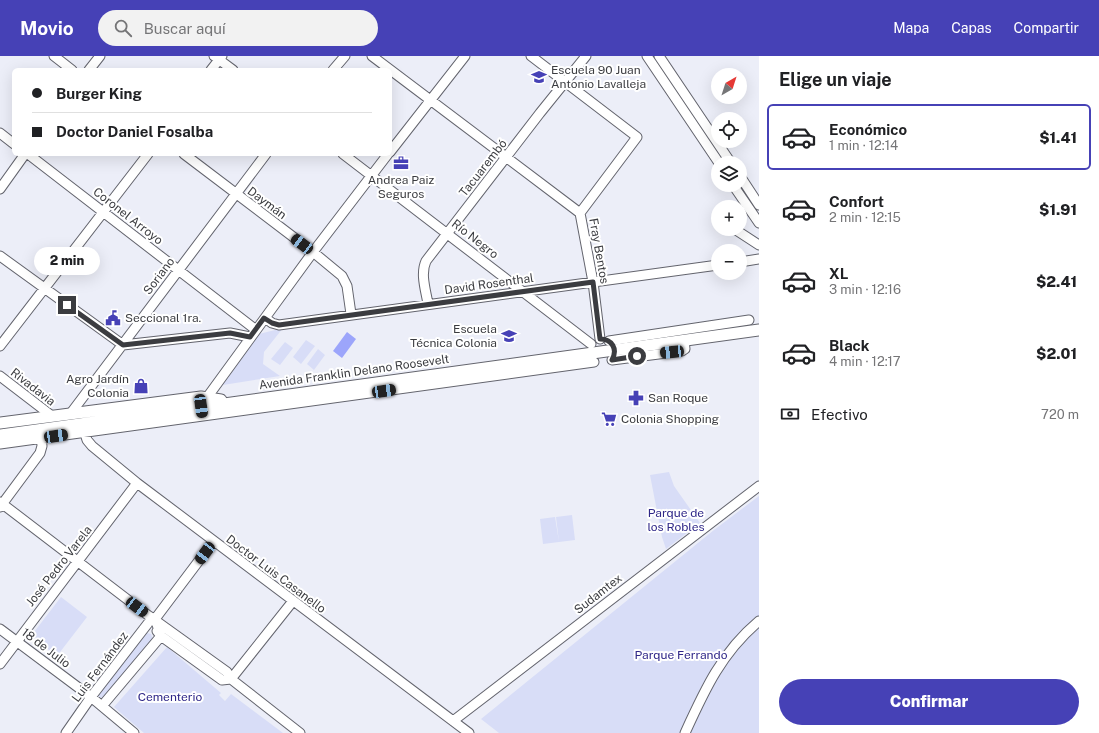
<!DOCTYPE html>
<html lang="es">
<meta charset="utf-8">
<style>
:root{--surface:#fff;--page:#f2f2f2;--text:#202124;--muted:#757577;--line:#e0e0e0;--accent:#4641b6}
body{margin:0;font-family:"Public Sans",sans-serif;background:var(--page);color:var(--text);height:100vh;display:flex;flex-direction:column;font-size:15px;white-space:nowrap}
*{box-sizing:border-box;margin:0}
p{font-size:13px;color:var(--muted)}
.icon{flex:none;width:22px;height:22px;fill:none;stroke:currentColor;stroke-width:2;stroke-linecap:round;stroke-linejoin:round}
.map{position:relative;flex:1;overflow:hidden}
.panel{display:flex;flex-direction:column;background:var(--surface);width:340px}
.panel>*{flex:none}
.hud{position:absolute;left:12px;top:12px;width:380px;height:88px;border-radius:6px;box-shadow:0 4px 16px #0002;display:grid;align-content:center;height:88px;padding:0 20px;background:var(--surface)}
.needle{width:26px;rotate:39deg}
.controls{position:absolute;left:711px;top:12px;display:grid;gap:8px}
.controls a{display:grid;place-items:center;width:36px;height:36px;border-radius:50%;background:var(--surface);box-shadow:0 4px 16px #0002;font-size:20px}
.end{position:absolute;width:18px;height:18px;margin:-9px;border:5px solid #3b3c40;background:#fff;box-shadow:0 0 0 2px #fff}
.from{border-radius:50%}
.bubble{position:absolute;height:28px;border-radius:14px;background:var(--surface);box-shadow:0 4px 16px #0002;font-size:13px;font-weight:800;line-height:28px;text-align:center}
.car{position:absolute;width:12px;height:24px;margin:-12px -6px;border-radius:5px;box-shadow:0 0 3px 1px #0007;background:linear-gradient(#222 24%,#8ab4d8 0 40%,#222 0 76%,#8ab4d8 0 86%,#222 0)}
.hud b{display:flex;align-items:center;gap:14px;height:38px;font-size:15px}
.hud b+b{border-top:1px solid var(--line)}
.hud i{width:10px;height:10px;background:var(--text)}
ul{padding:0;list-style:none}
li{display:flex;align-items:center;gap:12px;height:66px;margin:0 8px 6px;padding:0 12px;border:2px solid transparent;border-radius:6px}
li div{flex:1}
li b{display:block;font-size:15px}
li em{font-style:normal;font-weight:800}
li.active{border-color:var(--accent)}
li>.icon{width:36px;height:36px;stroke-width:1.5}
h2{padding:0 20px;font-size:18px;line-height:48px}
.pay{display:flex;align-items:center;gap:10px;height:44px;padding:0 20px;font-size:15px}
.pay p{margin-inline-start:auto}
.action{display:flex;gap:8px;margin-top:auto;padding:8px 20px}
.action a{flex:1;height:46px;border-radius:24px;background:var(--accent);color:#fff;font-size:16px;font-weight:800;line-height:46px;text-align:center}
header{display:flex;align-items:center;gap:24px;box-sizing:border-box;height:56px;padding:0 20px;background:var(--accent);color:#fff}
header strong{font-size:19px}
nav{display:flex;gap:22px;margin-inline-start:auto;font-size:14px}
.search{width:280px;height:36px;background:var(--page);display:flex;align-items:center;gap:10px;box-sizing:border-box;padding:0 14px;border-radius:22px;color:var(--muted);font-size:15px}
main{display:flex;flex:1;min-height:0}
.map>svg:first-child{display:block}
</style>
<header>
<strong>Movio</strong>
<div class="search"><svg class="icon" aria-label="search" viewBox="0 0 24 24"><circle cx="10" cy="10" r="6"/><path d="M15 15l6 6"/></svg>Buscar aquí</div>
<nav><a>Mapa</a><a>Capas</a><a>Compartir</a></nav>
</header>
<main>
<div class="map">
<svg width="759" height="677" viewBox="0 0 759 677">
<rect width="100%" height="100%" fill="#eceef8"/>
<path fill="#d8ddf7" d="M 283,272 L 264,296 L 263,308 L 280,320 L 223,329 L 259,278 Z
M 306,284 L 315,290 L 301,308 L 293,301 Z
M 285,286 L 293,292 L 280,309 L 271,303 Z
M 318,293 L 325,299 L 314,314 L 307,308 Z
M 669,416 L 674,430 L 700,467 L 666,493 L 662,481 L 650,419 Z
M 759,440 L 759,677 L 499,677 L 481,663 L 714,474 Z
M 572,459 L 575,484 L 559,486 L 556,461 Z
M 555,461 L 559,486 L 543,488 L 540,463 Z
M 61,541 L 87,561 L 57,600 L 31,580 Z
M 147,577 L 151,578 L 153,583 L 104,642 L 99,641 L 98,638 Z
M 167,591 L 221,637 L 219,639 L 225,645 L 231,638 L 283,677 L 144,677 L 114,651 Z"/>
<path fill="#9ca5fb" d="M 347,276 L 356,283 L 342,302 L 333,295 Z"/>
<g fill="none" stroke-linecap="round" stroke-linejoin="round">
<g stroke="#63646d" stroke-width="11">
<path id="minor" d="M 54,0 L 72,14
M 214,0 L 233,14
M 372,0 L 580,157
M 531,0 L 637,81 L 580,157 L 593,226 L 600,283
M 647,0 L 719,107
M 659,0 L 731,107
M 89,14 L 100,0
M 211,14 L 222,0
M 333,14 L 345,0
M 0,77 L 14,88
M 390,96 L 465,0
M 28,98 L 256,274
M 184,98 L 313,196 L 342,220 L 347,230 L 351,258
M 343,98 L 591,288
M 740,120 L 759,149
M 733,129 L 759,167
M 0,133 L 25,98
M 736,174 L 759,189
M 0,200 L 123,289 L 230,277 L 250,281
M 740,206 L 759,203
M 428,248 C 426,235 420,218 426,205 L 540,57 L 586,0
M 265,262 L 272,267 L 279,269 L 718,209
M 609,285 L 749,264
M 0,290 L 148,98
M 612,304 L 682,295 L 685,293 L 684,284
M 0,320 L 52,360
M 203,347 L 313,196 L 388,98
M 71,357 L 266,98
M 83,371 L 87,384 L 92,390 L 137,427 L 469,677
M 0,388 L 594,306
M 0,446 L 149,560 L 227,616 L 231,623 L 300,677
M 0,451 L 40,397 L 42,390 L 41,378
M 0,573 L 91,641 L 134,677
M 157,575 L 161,580 L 222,624 L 231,623
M 0,608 L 137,427
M 231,623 L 293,545
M 102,650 L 161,580 L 155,563
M 453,665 L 759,430
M 66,677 L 91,641 L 149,566 L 155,563 L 213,486
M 685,677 C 705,633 722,596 759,565"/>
</g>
<g stroke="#63646d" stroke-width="13">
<path id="major" d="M 0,367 L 201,341 L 221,344
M 0,379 L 759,274"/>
</g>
<use href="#minor" stroke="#fff" stroke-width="9"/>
<use href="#major" stroke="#fff" stroke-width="11"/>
</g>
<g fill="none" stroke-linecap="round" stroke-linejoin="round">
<path stroke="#3b3c40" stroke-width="5" d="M 67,249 L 123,289 L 230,277 L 250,281 L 264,262 L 272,267 L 279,269 L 593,226 L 600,283 C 612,283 618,293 612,304 L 637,300"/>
</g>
<defs>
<g id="school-bare" transform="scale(1.2)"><path d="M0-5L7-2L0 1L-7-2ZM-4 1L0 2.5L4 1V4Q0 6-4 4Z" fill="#4641b6" stroke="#fff" stroke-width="2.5" paint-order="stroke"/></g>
<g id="office-bare" transform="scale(1.2)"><path d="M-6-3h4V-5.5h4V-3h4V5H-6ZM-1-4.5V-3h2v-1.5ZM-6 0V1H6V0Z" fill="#4641b6" stroke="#fff" stroke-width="2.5" paint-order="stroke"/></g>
<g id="civic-bare" transform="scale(1.2)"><path d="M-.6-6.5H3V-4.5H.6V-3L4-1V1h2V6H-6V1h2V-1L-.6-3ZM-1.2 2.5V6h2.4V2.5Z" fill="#4641b6" stroke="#fff" stroke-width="2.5" paint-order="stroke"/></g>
<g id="shop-bare" transform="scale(1.2)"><path d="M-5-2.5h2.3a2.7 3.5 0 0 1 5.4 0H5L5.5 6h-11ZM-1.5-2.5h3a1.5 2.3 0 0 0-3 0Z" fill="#4641b6" stroke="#fff" stroke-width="2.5" paint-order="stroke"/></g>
<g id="pharmacy-bare" transform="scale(1.2)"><path d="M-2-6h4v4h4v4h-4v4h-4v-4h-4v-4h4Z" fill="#4641b6" stroke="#fff" stroke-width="2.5" paint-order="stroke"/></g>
<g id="supermarket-bare" transform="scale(1.2)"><path d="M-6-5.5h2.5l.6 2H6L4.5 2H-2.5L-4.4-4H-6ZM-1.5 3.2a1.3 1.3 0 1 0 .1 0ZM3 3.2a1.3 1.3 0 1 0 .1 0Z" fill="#4641b6" stroke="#fff" stroke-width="2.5" paint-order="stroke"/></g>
</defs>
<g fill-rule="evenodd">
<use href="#school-bare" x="539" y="21"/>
<use href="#office-bare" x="401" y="107"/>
<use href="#civic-bare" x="113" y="262"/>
<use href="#school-bare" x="509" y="280"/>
<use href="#shop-bare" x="141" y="330"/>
<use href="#pharmacy-bare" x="636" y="342"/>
<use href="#supermarket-bare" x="609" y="363"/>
</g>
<g text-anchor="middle" stroke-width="4" stroke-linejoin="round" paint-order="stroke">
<g font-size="12" fill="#3b3c40" stroke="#fff" text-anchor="start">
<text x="551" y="18">Escuela 90 Juan<tspan x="551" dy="14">Antonio Lavalleja</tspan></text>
<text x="401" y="128" text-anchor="middle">Andrea Paiz<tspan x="401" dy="14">Seguros</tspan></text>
<text x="125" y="266">Seccional 1ra.</text>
<text x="497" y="277" text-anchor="end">Escuela<tspan x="497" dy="14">Técnica Colonia</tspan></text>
<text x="129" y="327" text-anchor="end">Agro Jardín<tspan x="129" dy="14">Colonia</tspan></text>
<text x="648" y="346">San Roque</text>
<text x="621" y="367">Colonia Shopping</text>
</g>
<g font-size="12" fill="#3b3c40" stroke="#fff">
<text transform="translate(483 112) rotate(-52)" y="4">Tacuarembó</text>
<text transform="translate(267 147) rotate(37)" y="4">Daymán</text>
<text transform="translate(128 160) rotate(38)" y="4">Coronel Arroyo</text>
<text transform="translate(475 183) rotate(38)" y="4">Río Negro</text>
<text transform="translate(599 195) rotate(80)" y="4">Fray Bentos</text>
<text transform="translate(159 220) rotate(-53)" y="4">Soriano</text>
<text transform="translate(489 228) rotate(-8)" y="4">David Rosenthal</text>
<text transform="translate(354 316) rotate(-8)" y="4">Avenida Franklin Delano Roosevelt</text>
<text transform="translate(33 331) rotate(38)" y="4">Rivadavia</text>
<text transform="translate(59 510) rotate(-52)" y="4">José Pedro Varela</text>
<text transform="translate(276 518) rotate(37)" y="4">Doctor Luis Casanello</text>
<text transform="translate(598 538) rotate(-38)" y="4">Sudamtex</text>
<text transform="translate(46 592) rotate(37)" y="4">18 de Julio</text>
<text transform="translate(100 611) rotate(-53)" y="4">Luis Fernández</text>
</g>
<g font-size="12" fill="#2f2788" stroke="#fff">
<text x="676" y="461">Parque de<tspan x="676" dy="14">los Robles</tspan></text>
<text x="681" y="603">Parque Ferrando</text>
<text x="170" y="645">Cementerio</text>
</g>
</g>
</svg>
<div class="controls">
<a><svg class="needle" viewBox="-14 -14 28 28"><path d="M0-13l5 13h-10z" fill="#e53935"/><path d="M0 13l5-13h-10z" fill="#757577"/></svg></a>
<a><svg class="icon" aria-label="locate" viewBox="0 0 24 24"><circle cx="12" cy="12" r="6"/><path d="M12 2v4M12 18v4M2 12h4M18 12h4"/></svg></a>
<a><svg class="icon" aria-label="layers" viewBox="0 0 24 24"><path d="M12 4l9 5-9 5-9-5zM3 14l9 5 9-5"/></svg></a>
<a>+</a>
<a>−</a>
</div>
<i class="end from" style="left:637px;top:300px"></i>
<i class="end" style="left:67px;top:249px"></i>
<div class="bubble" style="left:34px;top:191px;width:66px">2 min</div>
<i class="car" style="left:302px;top:188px;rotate:307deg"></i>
<i class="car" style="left:672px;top:296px;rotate:264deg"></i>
<i class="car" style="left:384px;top:335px;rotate:82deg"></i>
<i class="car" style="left:201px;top:350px;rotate:172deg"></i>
<i class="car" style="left:56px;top:380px;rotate:82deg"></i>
<i class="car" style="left:205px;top:497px;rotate:217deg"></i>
<i class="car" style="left:137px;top:551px;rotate:127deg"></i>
<div class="hud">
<b><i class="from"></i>Burger King</b>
<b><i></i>Doctor Daniel Fosalba</b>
</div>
</div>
<section class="panel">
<h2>Elige un viaje</h2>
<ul>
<li class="active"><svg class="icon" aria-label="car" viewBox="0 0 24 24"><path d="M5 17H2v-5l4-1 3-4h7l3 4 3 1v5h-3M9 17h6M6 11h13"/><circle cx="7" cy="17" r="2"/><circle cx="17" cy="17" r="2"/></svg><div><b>Económico</b><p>1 min · 12:14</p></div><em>$1.41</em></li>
<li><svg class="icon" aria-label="car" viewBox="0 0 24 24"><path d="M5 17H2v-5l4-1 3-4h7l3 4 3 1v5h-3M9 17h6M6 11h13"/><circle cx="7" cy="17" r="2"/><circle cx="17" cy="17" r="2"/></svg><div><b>Confort</b><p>2 min · 12:15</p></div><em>$1.91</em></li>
<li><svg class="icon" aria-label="car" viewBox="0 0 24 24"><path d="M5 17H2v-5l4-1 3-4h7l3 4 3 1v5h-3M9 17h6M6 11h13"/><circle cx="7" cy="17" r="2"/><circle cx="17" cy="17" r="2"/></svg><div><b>XL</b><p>3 min · 12:16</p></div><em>$2.41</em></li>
<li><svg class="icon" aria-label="car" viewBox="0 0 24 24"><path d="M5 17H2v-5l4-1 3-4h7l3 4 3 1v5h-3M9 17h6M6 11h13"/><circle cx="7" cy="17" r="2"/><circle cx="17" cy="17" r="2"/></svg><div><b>Black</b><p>4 min · 12:17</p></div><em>$2.01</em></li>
</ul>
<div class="pay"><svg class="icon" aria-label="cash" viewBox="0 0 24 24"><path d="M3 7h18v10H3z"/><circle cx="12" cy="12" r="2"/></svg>Efectivo<p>720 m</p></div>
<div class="action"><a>Confirmar</a></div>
</section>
</main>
